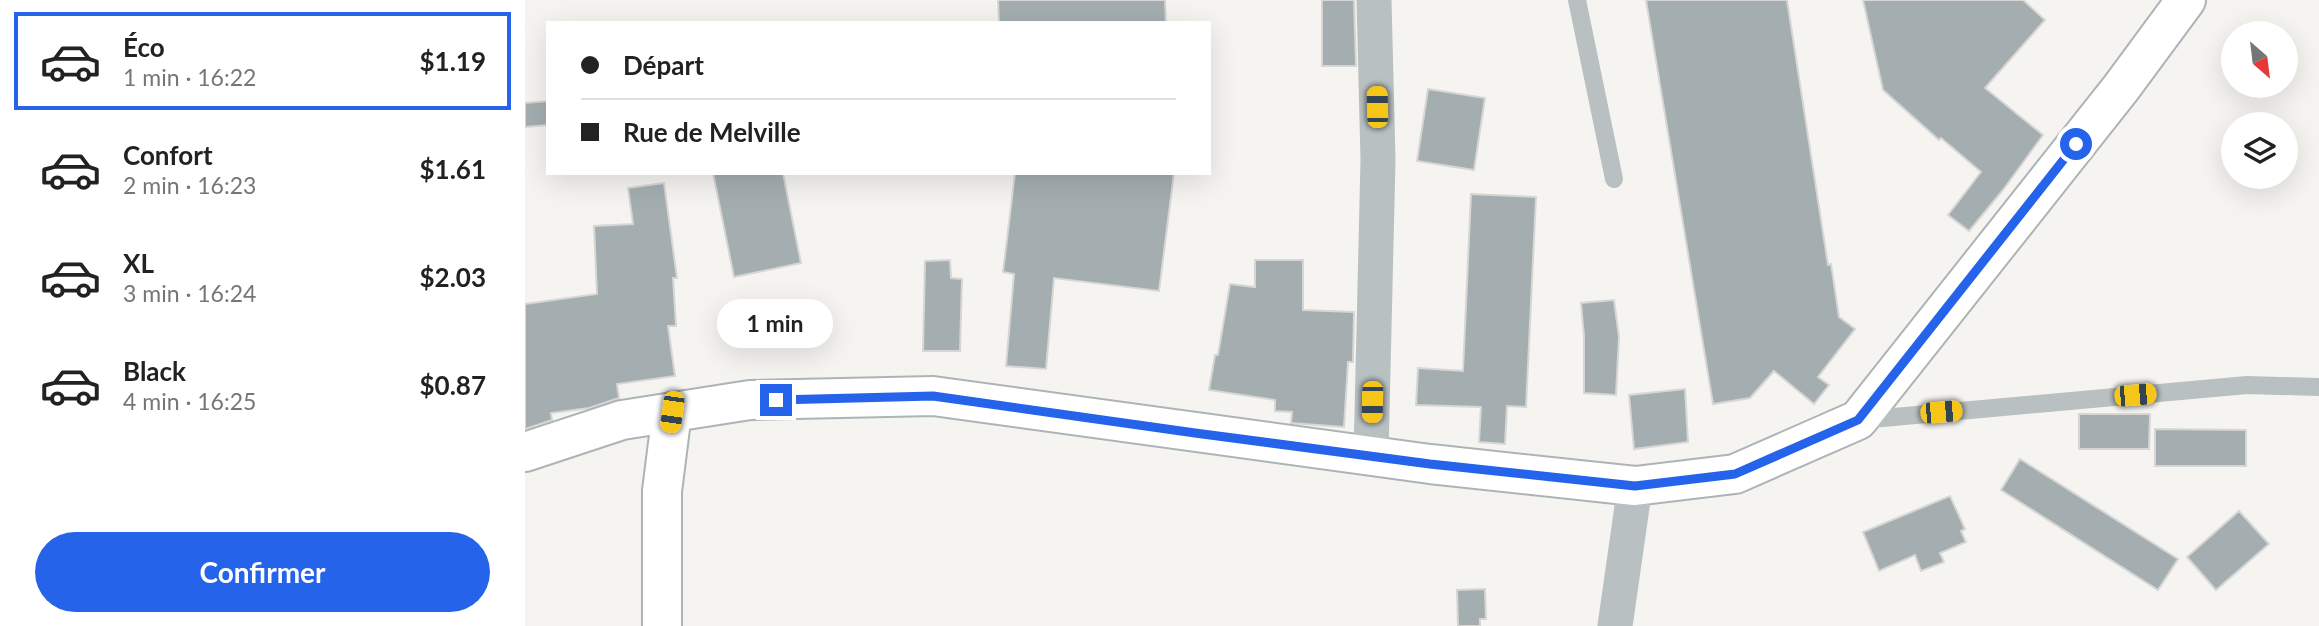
<!DOCTYPE html>
<html lang="fr">
<meta charset="utf-8">
<style>
:root{--surface:#fff;--page:#f6f6f6;--text:#222;--muted:#767676;--line:#e0e0e0;--accent:#2563eb}
body{margin:0;font-family:Lato,sans-serif;background:var(--page);color:var(--text);height:100vh;display:flex;flex-direction:column;font-size:26px;white-space:nowrap}
*{box-sizing:border-box;margin:0}
p{font-size:23px;color:var(--muted)}
.icon{flex:none;width:38px;height:38px;fill:none;stroke:currentColor;stroke-width:2;stroke-linecap:round;stroke-linejoin:round}
.map{position:relative;flex:1;overflow:hidden}
.side{display:flex;flex-direction:column;background:var(--surface);width:525px}
.side>*{flex:none}
.top-card{position:absolute;left:21px;top:21px;width:665px;height:154px;border-radius:0px;box-shadow:0 7px 28px #0002;display:grid;align-content:center;height:154px;padding:0 35px;background:var(--surface)}
.needle{width:46px;rotate:152deg}
.controls{position:absolute;left:1696px;top:21px;display:grid;gap:14px}
.controls a{display:grid;place-items:center;width:77px;height:77px;border-radius:50%;background:var(--surface);box-shadow:0 7px 28px #0002;font-size:35px}
.end{position:absolute;width:32px;height:32px;margin:-16px;border:9px solid #2563eb;background:#fff;box-shadow:0 0 0 4px #fff}
.from{border-radius:50%}
.bubble{position:absolute;height:49px;border-radius:24px;background:var(--surface);box-shadow:0 7px 28px #0002;font-size:23px;font-weight:700;line-height:49px;text-align:center}
.car{position:absolute;width:21px;height:42px;margin:-21px -10px;border-radius:9px;box-shadow:0 0 5px 2px #0007;background:linear-gradient(#f5c518 24%,#345 0 40%,#f5c518 0 76%,#345 0 86%,#f5c518 0)}
.top-card b{display:flex;align-items:center;gap:24px;height:66px;font-size:26px}
.top-card b+b{border-top:2px solid var(--line)}
.top-card i{width:18px;height:18px;background:var(--text)}
ul{padding:12px 0 0;list-style:none}
li{display:flex;align-items:center;gap:21px;height:98px;margin:0 14px 10px;padding:0 21px;border:4px solid transparent;border-radius:0px}
li div{flex:1}
li b{display:block;font-size:26px}
li em{font-style:normal;font-weight:700}
li.active{border-color:var(--accent)}
li>.icon{width:63px;height:63px;stroke-width:1.5}
.cta{display:flex;gap:14px;margin-top:auto;padding:14px 35px}
.cta a{flex:1;height:80px;border-radius:42px;background:var(--accent);color:#fff;font-size:28px;font-weight:700;line-height:80px;text-align:center}
main{display:flex;flex:1;min-height:0}
.map>svg:first-child{display:block}
</style>
<main>
<section class="side">
<ul>
<li class="active"><svg class="icon" aria-label="car" viewBox="0 0 24 24"><path d="M5 17H2v-5l4-1 3-4h7l3 4 3 1v5h-3M9 17h6M6 11h13"/><circle cx="7" cy="17" r="2"/><circle cx="17" cy="17" r="2"/></svg><div><b>Éco</b><p>1 min · 16:22</p></div><em>$1.19</em></li>
<li><svg class="icon" aria-label="car" viewBox="0 0 24 24"><path d="M5 17H2v-5l4-1 3-4h7l3 4 3 1v5h-3M9 17h6M6 11h13"/><circle cx="7" cy="17" r="2"/><circle cx="17" cy="17" r="2"/></svg><div><b>Confort</b><p>2 min · 16:23</p></div><em>$1.61</em></li>
<li><svg class="icon" aria-label="car" viewBox="0 0 24 24"><path d="M5 17H2v-5l4-1 3-4h7l3 4 3 1v5h-3M9 17h6M6 11h13"/><circle cx="7" cy="17" r="2"/><circle cx="17" cy="17" r="2"/></svg><div><b>XL</b><p>3 min · 16:24</p></div><em>$2.03</em></li>
<li><svg class="icon" aria-label="car" viewBox="0 0 24 24"><path d="M5 17H2v-5l4-1 3-4h7l3 4 3 1v5h-3M9 17h6M6 11h13"/><circle cx="7" cy="17" r="2"/><circle cx="17" cy="17" r="2"/></svg><div><b>Black</b><p>4 min · 16:25</p></div><em>$0.87</em></li>
</ul>
<div class="cta"><a>Confirmer</a></div>
</section>
<div class="map">
<svg width="1794" height="626" viewBox="0 0 1794 626">
<rect width="100%" height="100%" fill="#f5f4f1"/>
<path fill="#a4aeb0" stroke="#d6d6d4" stroke-width="2" d="M 473,0 L 640,0 L 641,23 L 474,23 Z
M 797,0 L 829,0 L 831,66 L 797,66 Z
M 1121,0 L 1262,0 L 1303,265 L 1306,264 L 1314,317 L 1330,329 L 1293,377 L 1304,385 L 1289,404 L 1249,371 L 1225,398 L 1188,404 Z
M 1338,0 L 1498,0 L 1520,20 L 1460,88 L 1518,135 L 1478,190 L 1444,231 L 1423,215 L 1456,172 L 1416,138 L 1414,140 L 1358,90 Z
M 903,89 L 960,98 L 949,170 L 892,161 Z
M 23,101 L 23,125 L 0,127 L 0,103 Z
M 188,173 L 258,173 L 276,263 L 209,277 Z
M 490,173 L 649,173 L 634,291 L 529,278 L 521,369 L 481,366 L 489,274 L 478,272 Z
M 139,183 L 152,278 L 148,278 L 151,326 L 143,326 L 150,376 L 92,384 L 94,398 L 64,408 L 26,413 L 27,420 L 0,429 L 0,304 L 72,294 L 69,226 L 108,224 L 103,188 Z
M 946,194 L 1011,197 L 1001,407 L 982,406 L 980,444 L 954,442 L 956,407 L 891,405 L 893,368 L 938,371 Z
M 425,260 L 426,278 L 437,279 L 435,351 L 398,351 L 400,261 Z
M 730,260 L 778,260 L 778,310 L 829,312 L 828,362 L 823,362 L 819,427 L 766,423 L 767,412 L 750,411 L 750,400 L 684,390 L 690,355 L 693,355 L 705,284 L 730,287 Z
M 1089,300 L 1094,337 L 1091,395 L 1059,393 L 1059,336 L 1056,303 Z
M 1160,389 L 1163,442 L 1109,449 L 1104,395 Z
M 1554,414 L 1625,414 L 1624,449 L 1554,449 Z
M 1630,429 L 1721,430 L 1721,466 L 1630,466 Z
M 1495,459 L 1653,559 L 1633,590 L 1476,490 Z
M 1425,496 L 1440,529 L 1436,531 L 1441,542 L 1415,553 L 1419,562 L 1396,571 L 1390,555 L 1354,571 L 1338,532 Z
M 1714,511 L 1744,544 L 1691,590 L 1662,557 Z
M 960,589 L 961,619 L 955,619 L 955,626 L 933,626 L 932,590 Z"/>
<g fill="none" stroke-linecap="round" stroke-linejoin="round">
<g stroke="#acb4b6" stroke-width="42">
<path id="secondary" d="M 137,626 L 137,491 L 147,412"/>
</g>
<g stroke="#adb4b6" stroke-width="42">
<path id="primary" d="M 0,452 L 97,420 L 225,400 L 408,396 L 905,464 L 1110,486 L 1210,474 L 1333,420 L 1596,88 L 1661,0"/>
</g>
<path stroke="#b9c0c1" stroke-width="18" d="M 1052,0 L 1089,179
M 1336,420 L 1722,385 L 1794,387"/>
<path stroke="#b9c0c1" stroke-width="35" d="M 846,455 L 853,160 L 849,0
M 1090,626 L 1110,486"/>
<use href="#secondary" stroke="#fff" stroke-width="38"/>
<use href="#primary" stroke="#fff" stroke-width="38"/>
</g>
<g fill="none" stroke-linecap="round" stroke-linejoin="round">
<path stroke="#2563eb" stroke-width="9" d="M 251,400 L 408,396 L 670,433 L 905,464 L 1110,486 L 1210,474 L 1333,420 L 1551,144"/>
</g>
</svg>
<div class="controls">
<a><svg class="needle" viewBox="-14 -14 28 28"><path d="M0-13l5 13h-10z" fill="#e53935"/><path d="M0 13l5-13h-10z" fill="#767676"/></svg></a>
<a><svg class="icon" aria-label="layers" viewBox="0 0 24 24"><path d="M12 4l9 5-9 5-9-5zM3 14l9 5 9-5"/></svg></a>
</div>
<i class="end from" style="left:1551px;top:144px"></i>
<i class="end" style="left:251px;top:400px"></i>
<div class="bubble" style="left:192px;top:299px;width:116px">1 min</div>
<i class="car" style="left:852px;top:107px;rotate:359deg"></i>
<i class="car" style="left:1610px;top:395px;rotate:85deg"></i>
<i class="car" style="left:847px;top:402px;rotate:181deg"></i>
<i class="car" style="left:147px;top:412px;rotate:188deg"></i>
<i class="car" style="left:1416px;top:412px;rotate:85deg"></i>
<div class="top-card">
<b><i class="from"></i>Départ</b>
<b><i></i>Rue de Melville</b>
</div>
</div>
</main>
